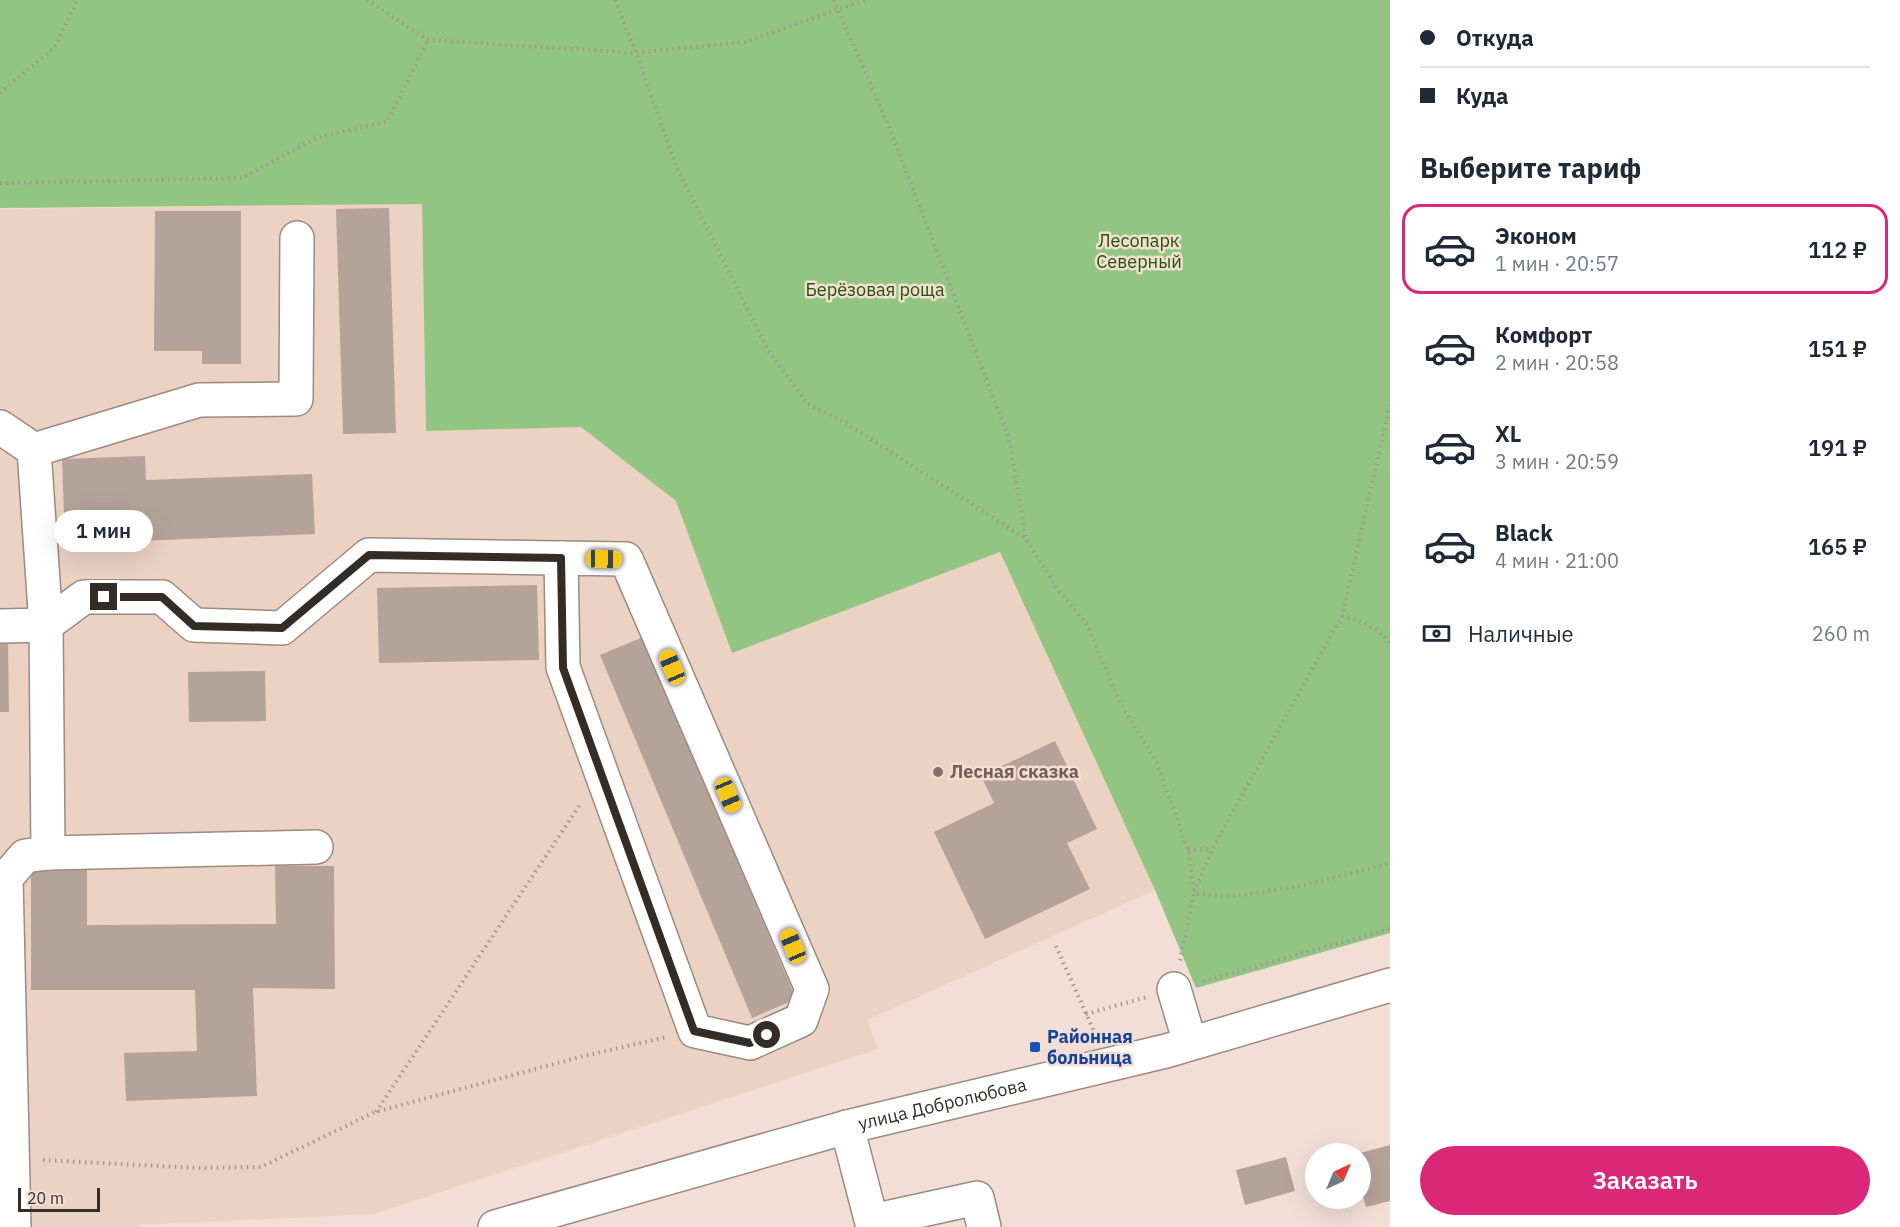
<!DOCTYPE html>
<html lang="ru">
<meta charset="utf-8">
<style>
:root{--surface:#fff;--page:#f2f2f3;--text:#1f2937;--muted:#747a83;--line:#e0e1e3;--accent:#db2777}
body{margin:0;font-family:"IBM Plex Sans",sans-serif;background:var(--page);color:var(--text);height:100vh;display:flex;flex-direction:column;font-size:22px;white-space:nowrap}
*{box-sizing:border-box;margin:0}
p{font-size:20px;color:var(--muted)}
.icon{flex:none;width:33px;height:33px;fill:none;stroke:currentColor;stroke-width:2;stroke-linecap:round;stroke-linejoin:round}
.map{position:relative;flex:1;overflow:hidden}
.sheet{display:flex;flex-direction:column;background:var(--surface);width:510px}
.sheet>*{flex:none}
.hud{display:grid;align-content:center;height:132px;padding:0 30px;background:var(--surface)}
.needle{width:39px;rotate:44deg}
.tools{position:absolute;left:1305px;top:1143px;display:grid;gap:12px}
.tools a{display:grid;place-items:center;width:66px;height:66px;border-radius:50%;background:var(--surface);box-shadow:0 6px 24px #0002;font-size:30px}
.scale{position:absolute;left:18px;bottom:15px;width:82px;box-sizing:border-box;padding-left:6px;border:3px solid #332c27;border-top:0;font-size:16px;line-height:21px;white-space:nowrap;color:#332c27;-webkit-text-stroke:4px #f2ded4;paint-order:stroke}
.end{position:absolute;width:27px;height:27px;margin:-14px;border:8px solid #332c27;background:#fff;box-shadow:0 0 0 3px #fff}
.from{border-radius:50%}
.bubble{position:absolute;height:42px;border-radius:21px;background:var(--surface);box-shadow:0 6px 24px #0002;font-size:20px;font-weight:600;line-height:42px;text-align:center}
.car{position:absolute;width:18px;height:36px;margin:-18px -9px;border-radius:8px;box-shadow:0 0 4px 2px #0007;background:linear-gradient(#f5c518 24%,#345 0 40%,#f5c518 0 76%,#345 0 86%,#f5c518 0)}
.hud b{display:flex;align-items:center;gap:21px;height:57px;font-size:22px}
.hud b+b{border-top:2px solid var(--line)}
.hud i{width:15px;height:15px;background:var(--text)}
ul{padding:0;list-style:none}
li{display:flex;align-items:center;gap:18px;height:90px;margin:0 12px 9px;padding:0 18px;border:3px solid transparent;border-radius:18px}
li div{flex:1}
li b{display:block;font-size:22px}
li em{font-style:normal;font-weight:600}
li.selected{border-color:var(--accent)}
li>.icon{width:54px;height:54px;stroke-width:1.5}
h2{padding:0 30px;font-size:27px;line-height:72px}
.pay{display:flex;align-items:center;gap:15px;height:66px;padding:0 30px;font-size:22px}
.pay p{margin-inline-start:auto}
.button{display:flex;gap:12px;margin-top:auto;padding:12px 30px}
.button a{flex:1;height:69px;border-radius:36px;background:var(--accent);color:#fff;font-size:24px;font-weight:600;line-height:69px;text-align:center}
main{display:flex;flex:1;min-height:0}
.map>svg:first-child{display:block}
</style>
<main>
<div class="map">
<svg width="1390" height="1227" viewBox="0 0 1390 1227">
<rect width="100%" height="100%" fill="#f2ded4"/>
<path fill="#ebd2c3" d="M 422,204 L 426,431 L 581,427 L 676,501 L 732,653 L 1000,552 L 1155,890 L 867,1020 L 878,1049 L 374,1214 L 140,1225 L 140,1227 L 0,1227 L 0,209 Z"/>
<path fill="#92c581" d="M 0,0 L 1390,0 L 1390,933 L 1196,988 L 1155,890 L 1000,552 L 732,653 L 676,501 L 581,427 L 426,431 L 422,204 L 0,208 Z"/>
<path fill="#b5a399" d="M 389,208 L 396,433 L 343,434 L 336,209 Z
M 155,211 L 241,211 L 241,364 L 202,364 L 202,351 L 154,351 Z
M 145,456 L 146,480 L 312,474 L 315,534 L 65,544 L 62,459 Z
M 537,585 L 539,660 L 379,663 L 377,588 Z
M 643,637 L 796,999 L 752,1018 L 600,655 Z
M 8,641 L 9,712 L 0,712 L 0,642 Z
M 265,671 L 266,721 L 189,722 L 188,672 Z
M 1055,741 L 1097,829 L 1067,843 L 1090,889 L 985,939 L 934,832 L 994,803 L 981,776 Z
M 275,866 L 334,866 L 335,989 L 253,988 L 257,1096 L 126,1101 L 124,1053 L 197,1051 L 195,990 L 31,990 L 31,870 L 87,870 L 87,925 L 276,924 Z
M 1390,1145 L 1390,1201 L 1366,1207 L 1360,1186 L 1360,1153 Z
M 1286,1157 L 1295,1191 L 1245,1205 L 1236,1170 Z"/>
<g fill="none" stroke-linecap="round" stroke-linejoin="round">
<g stroke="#9c8a80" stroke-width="36">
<g id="minor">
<path d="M 297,238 L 296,399 L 199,400 L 34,450 L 46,625 L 84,597 L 162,597 L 194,625 L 282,628 L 369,555 L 626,559 L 812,989 L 801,1020 L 750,1043 L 695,1031 L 563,667 L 561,558"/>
<path d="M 0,427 L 34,450"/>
<path d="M 0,626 L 46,625 L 48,853"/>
<path d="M 1174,989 L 1190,1043"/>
<path d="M 847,1127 L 873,1227"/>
<path d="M 872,1221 L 977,1198 L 984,1227"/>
<path d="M 14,1227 L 6,878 L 25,856 L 48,853 L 316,847"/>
<path id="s1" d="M 495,1227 L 847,1127 L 1166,1051 L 1390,985"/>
</g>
</g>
<path stroke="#a4958e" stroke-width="4" stroke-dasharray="1.5 4.5" stroke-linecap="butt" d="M 367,0 L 428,40 L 636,53 L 745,42 L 865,0
M 615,0 L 636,53 L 676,166 L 768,350 L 808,404 L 846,423 L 1026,539
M 834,0 L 887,122 L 1009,438 L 1026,539 L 1057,588 L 1087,625 L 1119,701 L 1157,763 L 1188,850 L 1194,893 L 1180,961
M 0,93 L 55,47 L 77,0
M 0,183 L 242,178 L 318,137 L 387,122 L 428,40
M 1390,405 L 1342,616 L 1212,849 L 1194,893 L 1225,897 L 1292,888 L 1384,865 L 1390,862
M 1342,616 C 1361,620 1377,627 1390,643
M 1188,850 L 1212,849
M 1056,946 L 1096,1036
M 1203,981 L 1390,929
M 1086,1014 L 1147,997
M 376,1112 L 581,803
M 43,1160 L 198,1168 L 261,1167 L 375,1112 L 584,1056 L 667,1037"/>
<use href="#minor" stroke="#fff" stroke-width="33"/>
</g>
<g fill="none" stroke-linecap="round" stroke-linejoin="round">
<path stroke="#332c27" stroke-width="8" d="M 104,597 L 162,597 L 194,626 L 282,628 L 369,555 L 561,558 L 563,668 L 694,1031 L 750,1043 L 767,1035"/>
</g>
<circle fill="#8d6e63" stroke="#f2ded4" stroke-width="2" cx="938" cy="772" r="6"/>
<rect fill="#1a4fb4" stroke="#f2ded4" stroke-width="2" x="1029" y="1041" width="12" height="12" rx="3"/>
<g text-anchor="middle" stroke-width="5" stroke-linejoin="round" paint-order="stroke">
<g font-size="18" fill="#1f5502" stroke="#f2ded4">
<text x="1139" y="247">Лесопарк<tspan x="1139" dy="21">Северный</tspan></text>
<text x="875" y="296">Берёзовая роща</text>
</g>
<g font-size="18" font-weight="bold" fill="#785e54" stroke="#f2ded4" text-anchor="start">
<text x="950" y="778">Лесная сказка</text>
</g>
<g font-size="18" font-weight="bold" fill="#164399" stroke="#f2ded4" text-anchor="start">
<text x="1047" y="1043">Районная<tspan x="1047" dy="21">больница</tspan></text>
</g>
<g font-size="18" fill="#332c27" stroke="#f2ded4">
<text dy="6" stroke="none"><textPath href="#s1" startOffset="464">улица Добролюбова</textPath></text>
</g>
</g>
</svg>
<div class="tools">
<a><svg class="needle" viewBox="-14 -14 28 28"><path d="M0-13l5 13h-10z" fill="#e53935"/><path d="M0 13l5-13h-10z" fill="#747a83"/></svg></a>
</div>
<div class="scale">20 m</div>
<i class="end from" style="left:767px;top:1035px"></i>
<i class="end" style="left:104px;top:597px"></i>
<div class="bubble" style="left:54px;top:510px;width:99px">1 мин</div>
<i class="car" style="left:604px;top:559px;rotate:91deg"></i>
<i class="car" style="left:672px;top:667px;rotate:337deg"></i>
<i class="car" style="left:728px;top:795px;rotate:157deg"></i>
<i class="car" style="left:793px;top:946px;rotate:337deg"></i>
</div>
<section class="sheet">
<div class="hud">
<b><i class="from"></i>Откуда</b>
<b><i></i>Куда</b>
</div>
<h2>Выберите тариф</h2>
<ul>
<li class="selected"><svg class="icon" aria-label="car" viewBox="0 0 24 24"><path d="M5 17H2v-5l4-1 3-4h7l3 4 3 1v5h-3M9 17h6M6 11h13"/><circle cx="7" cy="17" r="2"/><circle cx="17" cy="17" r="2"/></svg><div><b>Эконом</b><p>1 мин · 20:57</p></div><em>112 ₽</em></li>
<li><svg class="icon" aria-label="car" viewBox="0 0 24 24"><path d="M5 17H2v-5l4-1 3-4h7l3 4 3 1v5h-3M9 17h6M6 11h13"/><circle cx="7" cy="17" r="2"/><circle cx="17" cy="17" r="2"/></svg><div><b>Комфорт</b><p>2 мин · 20:58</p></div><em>151 ₽</em></li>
<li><svg class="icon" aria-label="car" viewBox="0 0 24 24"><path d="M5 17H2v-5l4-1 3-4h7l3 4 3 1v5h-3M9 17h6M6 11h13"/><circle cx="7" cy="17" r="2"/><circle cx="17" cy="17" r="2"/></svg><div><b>XL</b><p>3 мин · 20:59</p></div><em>191 ₽</em></li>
<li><svg class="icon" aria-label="car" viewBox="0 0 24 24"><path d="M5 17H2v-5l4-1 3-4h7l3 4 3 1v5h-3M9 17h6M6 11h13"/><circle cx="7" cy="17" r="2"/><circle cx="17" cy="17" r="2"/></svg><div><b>Black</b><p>4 мин · 21:00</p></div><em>165 ₽</em></li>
</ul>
<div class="pay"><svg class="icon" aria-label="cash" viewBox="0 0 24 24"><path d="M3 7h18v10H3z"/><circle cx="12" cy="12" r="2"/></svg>Наличные<p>260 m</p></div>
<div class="button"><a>Заказать</a></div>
</section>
</main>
